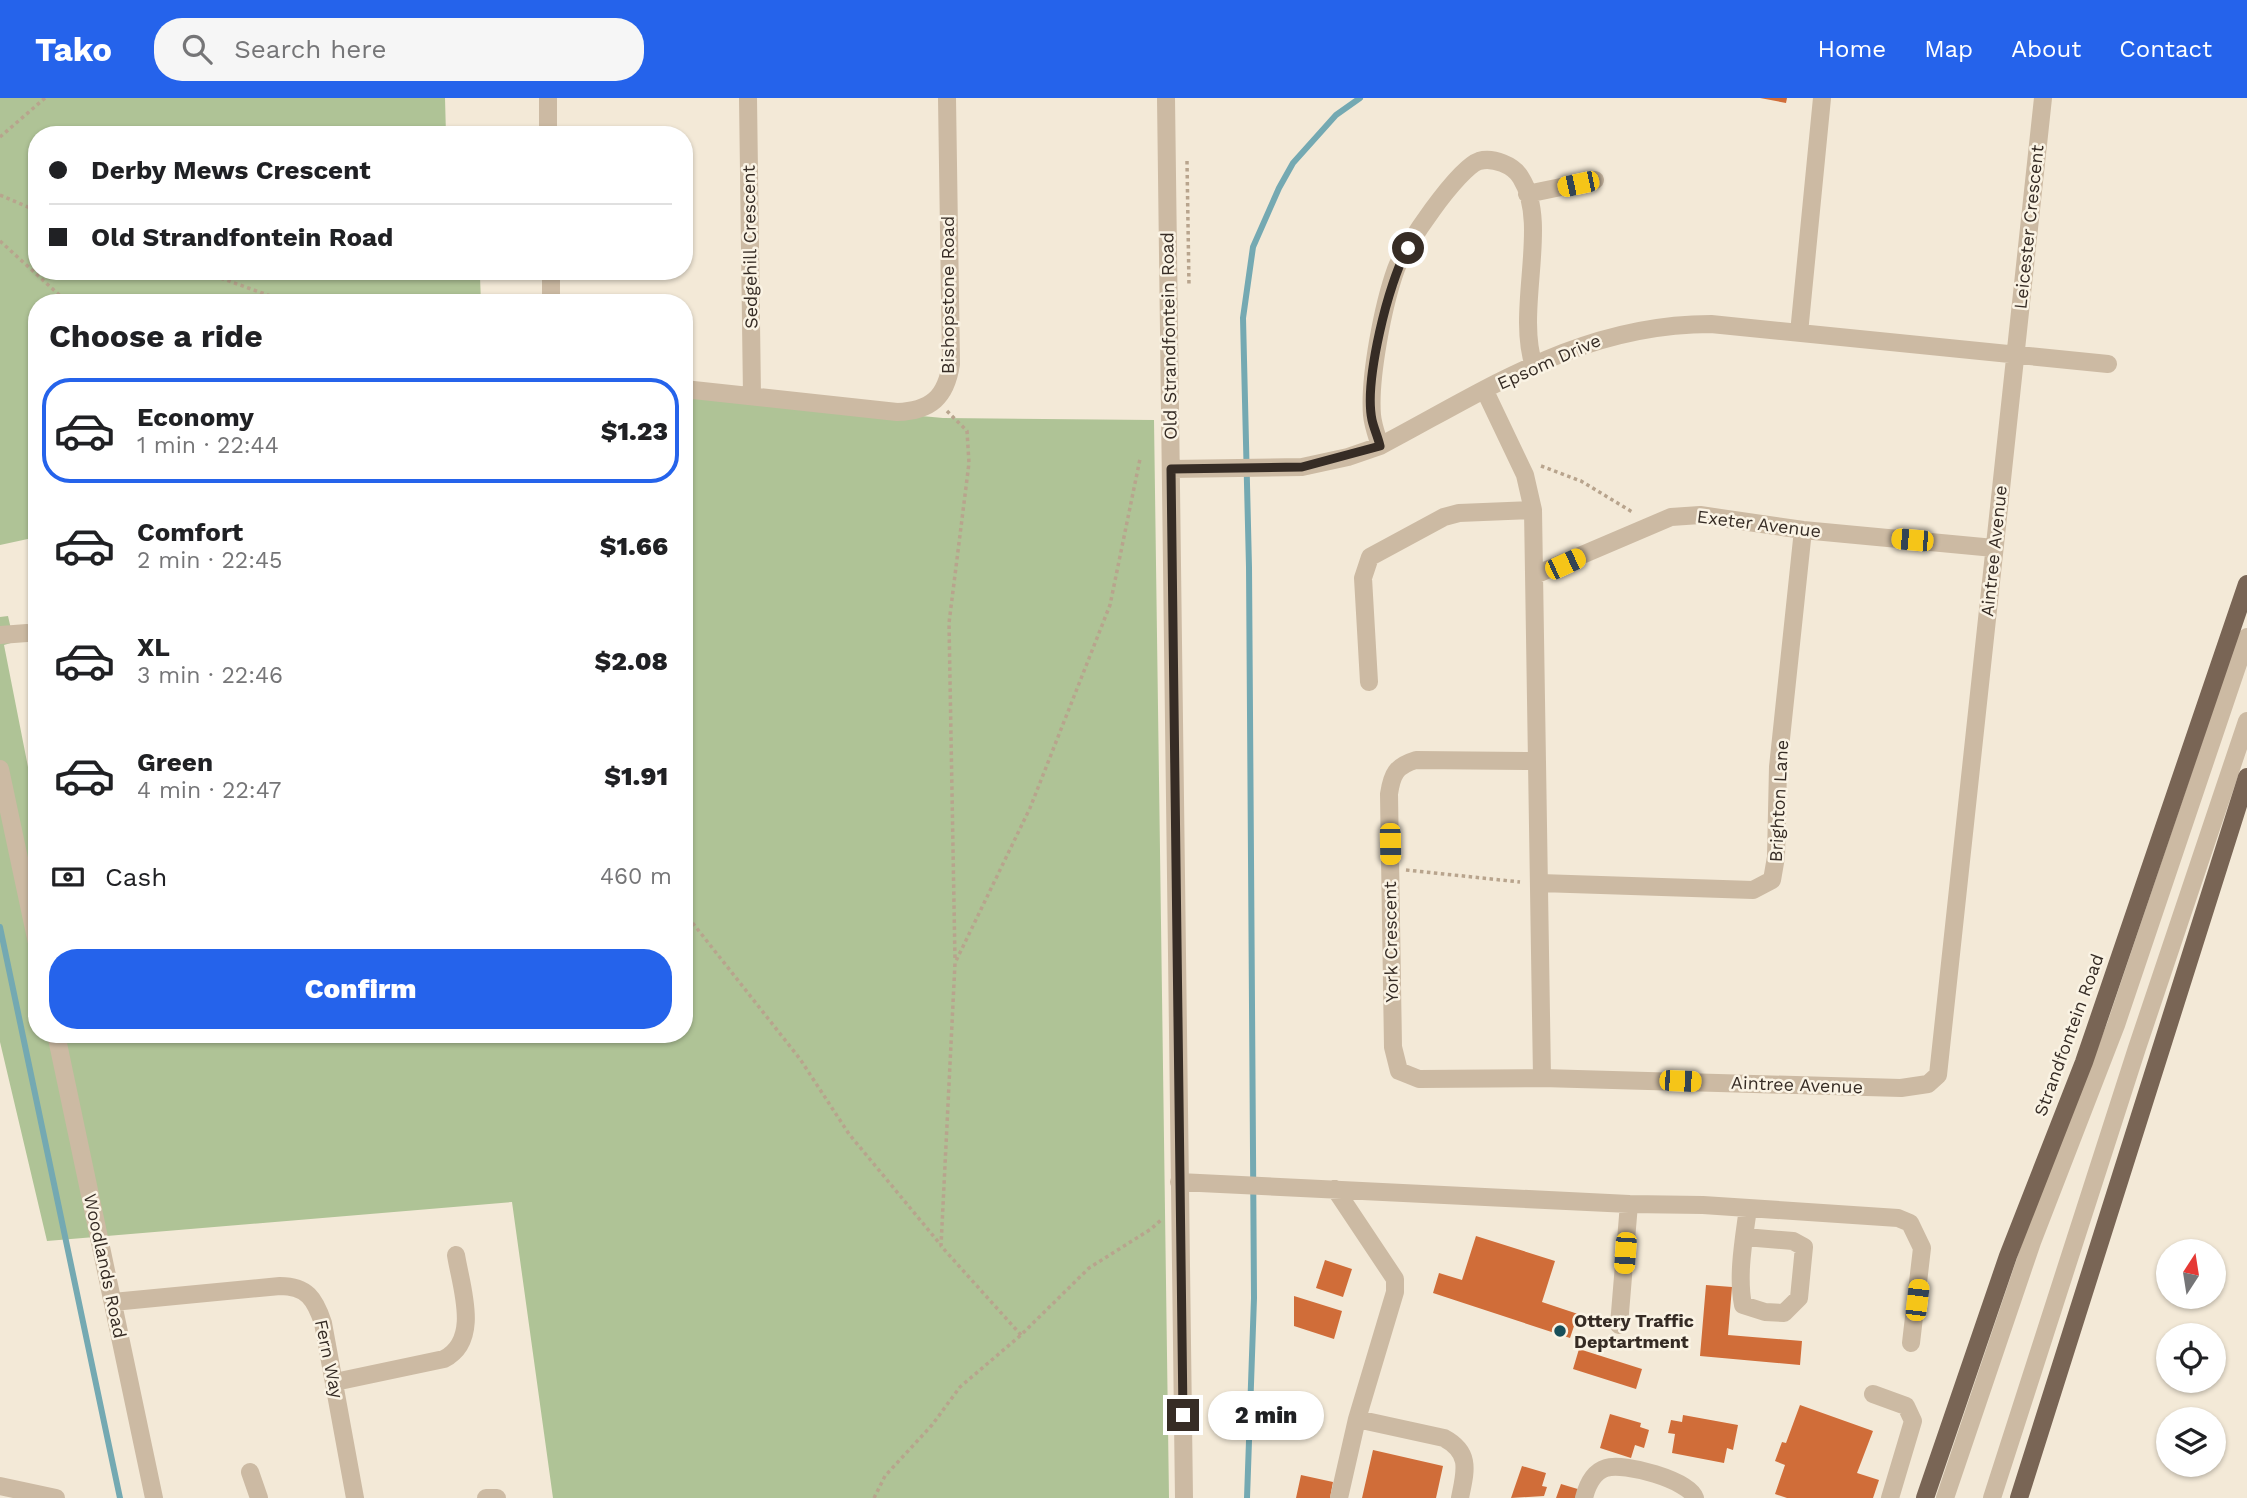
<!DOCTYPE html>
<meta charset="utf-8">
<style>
:root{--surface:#fff;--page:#f6f6f6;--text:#202124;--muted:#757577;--line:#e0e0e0;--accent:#2563eb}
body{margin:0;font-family:"Work Sans",sans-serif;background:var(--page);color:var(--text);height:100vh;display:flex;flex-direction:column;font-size:26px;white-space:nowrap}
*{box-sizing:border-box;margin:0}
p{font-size:23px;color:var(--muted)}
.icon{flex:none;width:38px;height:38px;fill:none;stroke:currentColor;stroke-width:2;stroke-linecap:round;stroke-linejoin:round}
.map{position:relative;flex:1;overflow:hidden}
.side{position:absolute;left:28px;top:196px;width:665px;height:749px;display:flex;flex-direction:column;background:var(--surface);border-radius:28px;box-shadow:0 2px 5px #0004}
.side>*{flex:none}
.top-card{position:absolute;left:28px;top:28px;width:665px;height:154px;border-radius:28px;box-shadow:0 2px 5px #0004;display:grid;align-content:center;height:154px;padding:0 21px;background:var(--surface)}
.needle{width:46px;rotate:12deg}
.buttons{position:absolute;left:2156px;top:1141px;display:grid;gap:14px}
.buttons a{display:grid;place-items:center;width:70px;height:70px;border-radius:50%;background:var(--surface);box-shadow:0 2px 5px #0004;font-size:35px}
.end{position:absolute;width:32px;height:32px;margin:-16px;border:9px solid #362c25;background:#fff;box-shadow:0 0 0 4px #fff}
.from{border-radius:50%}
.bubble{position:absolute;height:49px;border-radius:24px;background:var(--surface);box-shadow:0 2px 5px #0004;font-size:23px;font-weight:800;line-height:49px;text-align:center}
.car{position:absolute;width:21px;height:42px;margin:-21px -10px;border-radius:9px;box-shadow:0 0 5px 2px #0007;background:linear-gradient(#f5c518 24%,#345 0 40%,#f5c518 0 76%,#345 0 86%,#f5c518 0)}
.top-card b{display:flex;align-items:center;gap:24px;height:66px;font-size:26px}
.top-card b+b{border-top:2px solid var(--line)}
.top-card i{width:18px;height:18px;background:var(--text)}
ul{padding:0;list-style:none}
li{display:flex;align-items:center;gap:21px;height:105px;margin:0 14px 10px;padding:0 7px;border:4px solid transparent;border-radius:28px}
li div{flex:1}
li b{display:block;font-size:26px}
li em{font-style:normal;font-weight:800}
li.active{border-color:var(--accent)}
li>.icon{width:63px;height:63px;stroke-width:1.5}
h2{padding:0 21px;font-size:32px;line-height:84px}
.pay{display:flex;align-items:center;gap:18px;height:77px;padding:0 21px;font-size:26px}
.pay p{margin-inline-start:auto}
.cta{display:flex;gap:14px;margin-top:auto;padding:14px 21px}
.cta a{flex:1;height:80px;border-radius:28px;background:var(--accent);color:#fff;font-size:28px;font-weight:800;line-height:80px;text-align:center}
header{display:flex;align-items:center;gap:42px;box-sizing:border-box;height:98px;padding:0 35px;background:var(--accent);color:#fff}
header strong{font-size:33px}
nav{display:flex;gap:38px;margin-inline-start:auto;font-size:24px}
.search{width:490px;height:63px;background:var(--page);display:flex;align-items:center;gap:18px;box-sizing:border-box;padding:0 24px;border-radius:28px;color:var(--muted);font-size:26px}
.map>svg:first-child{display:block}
</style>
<header>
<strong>Tako</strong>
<div class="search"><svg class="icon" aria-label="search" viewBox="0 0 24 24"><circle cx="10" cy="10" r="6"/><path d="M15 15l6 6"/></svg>Search here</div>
<nav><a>Home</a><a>Map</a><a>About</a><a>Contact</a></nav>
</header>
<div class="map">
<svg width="2247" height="1400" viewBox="0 0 2247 1400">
<rect width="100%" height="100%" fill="#f3e9d7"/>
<path fill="#afc396" d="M 0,0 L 445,0 L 446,37 L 37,37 L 37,173 L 446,173 L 446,178 L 480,179 L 481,205 L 37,205 L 37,439 L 0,447 Z
M 684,296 L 943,320 L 1154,322 L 1169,1400 L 553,1400 L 512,1104 L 47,1143 L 0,944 L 0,519 L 8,518 L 14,544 L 4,547 L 28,669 L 37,666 L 37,936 L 684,936 Z"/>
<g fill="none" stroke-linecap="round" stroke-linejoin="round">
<path stroke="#74a9b2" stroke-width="6" d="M 0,829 L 120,1400
M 1247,1400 L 1254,1200 L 1249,469 L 1243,220 L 1253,149 L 1279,90 L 1293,65 L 1336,17 L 1360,0"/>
</g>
<path fill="#d06d39" d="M 1760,0 L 1787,0 L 1786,5 Z
M 1476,1138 L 1555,1163 L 1542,1204 L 1578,1216 L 1570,1240 L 1433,1195 L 1439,1175 L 1462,1182 Z
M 1325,1162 L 1352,1171 L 1343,1199 L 1316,1190 Z
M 1706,1187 L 1732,1189 L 1728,1237 L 1802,1243 L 1800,1267 L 1700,1258 Z
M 1294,1198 L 1342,1213 L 1334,1241 L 1294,1228 Z
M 1579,1251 L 1642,1271 L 1636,1291 L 1573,1271 Z
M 1800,1307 L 1873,1333 L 1857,1375 L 1879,1382 L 1873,1400 L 1787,1400 L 1775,1396 L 1785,1367 L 1775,1363 L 1782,1344 L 1786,1345 Z
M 1610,1316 L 1641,1325 L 1640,1329 L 1649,1332 L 1644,1350 L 1635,1347 L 1631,1360 L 1600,1350 Z
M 1683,1317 L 1738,1327 L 1733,1352 L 1727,1350 L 1724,1365 L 1672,1355 L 1675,1336 L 1668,1335 L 1671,1322 L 1682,1324 Z
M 1373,1352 L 1443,1368 L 1436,1400 L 1362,1400 Z
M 1522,1368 L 1546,1375 L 1542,1388 L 1547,1389 L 1544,1398 L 1511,1400 Z
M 1301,1377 L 1333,1384 L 1330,1400 L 1296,1400 Z
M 1561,1386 L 1581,1392 L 1578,1400 L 1556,1400 Z"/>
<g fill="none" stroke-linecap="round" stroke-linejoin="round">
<path stroke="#b8a48d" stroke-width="3.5" stroke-dasharray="3.5 3.5" stroke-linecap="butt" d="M 0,39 L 45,0
M 1187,63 L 1189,188
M 0,97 L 37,113
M 0,143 L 68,205
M 201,173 L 290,205
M 947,313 L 967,333 L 969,365 L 949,525 L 955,863
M 1541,368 L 1581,383 L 1634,415
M 1406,772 L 1520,784
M 684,814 L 800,961 L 849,1036 L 940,1146
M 1021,1237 L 941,1148 L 955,865 L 1030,710 L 1110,507 L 1140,361
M 874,1400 L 885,1378 L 932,1327 L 960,1289 L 1021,1237 L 1089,1170 L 1151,1131 L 1161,1122"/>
<path stroke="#ccbaa3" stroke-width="18" d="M 548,0 L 548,37
M 748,0 L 752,298
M 1166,0 L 1184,1400
M 1527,96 L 1595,82
M 551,173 L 551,205
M 1799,235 L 1822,0
M 684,291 L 897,314 C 931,313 946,299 951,266 L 947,0
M 1485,293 L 1525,377 L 1533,412 L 1542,980
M 1380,348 C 1377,338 1373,328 1372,317 C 1369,280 1383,207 1396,171 C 1404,149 1458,70 1479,63 C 1493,59 1514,67 1521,80 C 1550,126 1515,211 1534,268
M 1171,371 L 1302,369 L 1348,359 L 1380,348 C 1490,290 1582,226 1711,226 L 2108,266
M 1535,477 L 1671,419 L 1700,417 L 1803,432 L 1994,450
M 0,537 L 27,535
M 1369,584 L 1363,480 L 1370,459 L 1444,419 L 1459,415 L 1533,412
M 1537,663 L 1416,662 C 1396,668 1392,676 1389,696 L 1393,949 L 1399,973 L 1419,981 L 1542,980 L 1901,990 L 1928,986 L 1938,977 L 2043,0
M 0,671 L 37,845
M 1540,785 L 1753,792 L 1772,782 L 1776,759 L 1778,669 L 1803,432
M 56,936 L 154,1400
M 1179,1084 L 1629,1106 L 1703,1107 L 1898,1120 L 1910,1125 L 1922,1150 L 1911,1245
M 1335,1091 L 1395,1181 L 1395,1194 L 1357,1321 L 1339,1400
M 1745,1139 L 1793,1143 L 1804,1149 L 1799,1200 L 1784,1215 L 1765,1214 L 1743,1207 C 1737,1177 1744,1141 1748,1110
M 113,1204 L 280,1188 C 307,1188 315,1201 323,1225 L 355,1400
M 1619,1227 L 1629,1106
M 335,1284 L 444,1261 C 481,1242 461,1189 456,1157
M 1873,1296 L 1906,1308 L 1913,1323 L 1890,1400
M 1357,1321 L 1444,1340 C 1472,1355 1465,1374 1460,1400
M 250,1374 L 259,1400
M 0,1388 L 56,1400
M 486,1400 L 497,1400
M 1584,1400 C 1587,1388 1593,1374 1606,1370 C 1624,1364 1689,1382 1695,1400
M 1945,1400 L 2032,1144 L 2116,927 L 2247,539
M 1992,1400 L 2137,950 L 2247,623"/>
<path stroke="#796555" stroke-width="18" d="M 1925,1400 L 2008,1158 L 2084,964 L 2247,486
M 2019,1400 L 2247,679"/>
</g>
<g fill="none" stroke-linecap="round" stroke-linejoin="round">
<path stroke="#362c25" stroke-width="9" d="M 1183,1317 L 1171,371 L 1302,369 L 1380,348 C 1378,339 1374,331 1372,322 C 1364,284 1388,184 1408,150"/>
</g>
<circle fill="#184f5a" stroke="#faf3e4" stroke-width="2.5" cx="1560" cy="1233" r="7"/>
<g text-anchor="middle" stroke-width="5" stroke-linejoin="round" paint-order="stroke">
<g font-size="18" fill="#362c25" stroke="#faf3e4">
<text transform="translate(2029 129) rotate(-84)" y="6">Leicester Crescent</text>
<text transform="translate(750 149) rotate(-91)" y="6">Sedgehill Crescent</text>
<text transform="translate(948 197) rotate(-90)" y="6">Bishopstone Road</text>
<text transform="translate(1169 238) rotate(-91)" y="6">Old Strandfontein Road</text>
<text transform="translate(1549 264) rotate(-24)" y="6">Epsom Drive</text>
<text transform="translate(1759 426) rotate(7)" y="6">Exeter Avenue</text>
<text transform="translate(1994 453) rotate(-84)" y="6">Aintree Avenue</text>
<text transform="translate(1779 703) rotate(-87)" y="6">Brighton Lane</text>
<text transform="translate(1391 844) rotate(-91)" y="6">York Crescent</text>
<text transform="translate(2069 937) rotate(-70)" y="6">Strandfontein Road</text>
<text transform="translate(1797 987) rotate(2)" y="6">Aintree Avenue</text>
<text transform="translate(105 1168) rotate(78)" y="6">Woodlands Road</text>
<text transform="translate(329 1261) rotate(78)" y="6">Fern Way</text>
</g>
<g font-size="18" font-weight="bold" fill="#362c25" stroke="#faf3e4" text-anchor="start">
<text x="1574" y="1229">Ottery Traffic<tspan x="1574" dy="21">Deptartment</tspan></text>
</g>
</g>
</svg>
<div class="buttons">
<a><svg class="needle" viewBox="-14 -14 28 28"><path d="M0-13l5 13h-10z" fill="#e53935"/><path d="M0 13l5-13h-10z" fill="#757577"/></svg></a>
<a><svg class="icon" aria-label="locate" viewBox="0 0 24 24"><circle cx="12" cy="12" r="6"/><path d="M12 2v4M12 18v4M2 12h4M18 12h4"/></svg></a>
<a><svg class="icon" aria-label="layers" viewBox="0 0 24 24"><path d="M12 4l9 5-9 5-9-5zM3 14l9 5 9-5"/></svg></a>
</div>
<i class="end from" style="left:1408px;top:150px"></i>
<i class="end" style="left:1183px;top:1317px"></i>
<div class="bubble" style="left:1208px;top:1293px;width:116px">2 min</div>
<i class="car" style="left:1578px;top:86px;rotate:258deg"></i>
<i class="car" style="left:1912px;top:442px;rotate:275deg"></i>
<i class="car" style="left:1565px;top:466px;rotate:65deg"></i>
<i class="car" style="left:1390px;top:746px;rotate:179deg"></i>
<i class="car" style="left:1680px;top:983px;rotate:92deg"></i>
<i class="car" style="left:1625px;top:1155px;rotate:184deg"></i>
<i class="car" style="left:1917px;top:1202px;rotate:7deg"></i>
<div class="top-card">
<b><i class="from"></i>Derby Mews Crescent</b>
<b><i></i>Old Strandfontein Road</b>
</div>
<section class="side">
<h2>Choose a ride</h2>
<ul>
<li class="active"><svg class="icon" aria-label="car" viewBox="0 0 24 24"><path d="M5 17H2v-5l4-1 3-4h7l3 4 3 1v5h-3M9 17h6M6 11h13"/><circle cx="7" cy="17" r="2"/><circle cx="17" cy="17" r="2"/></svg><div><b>Economy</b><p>1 min · 22:44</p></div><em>$1.23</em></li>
<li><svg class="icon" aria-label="car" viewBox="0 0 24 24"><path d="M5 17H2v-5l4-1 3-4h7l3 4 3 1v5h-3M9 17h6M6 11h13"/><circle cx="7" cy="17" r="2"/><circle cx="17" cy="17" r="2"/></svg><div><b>Comfort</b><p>2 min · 22:45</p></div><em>$1.66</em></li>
<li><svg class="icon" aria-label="car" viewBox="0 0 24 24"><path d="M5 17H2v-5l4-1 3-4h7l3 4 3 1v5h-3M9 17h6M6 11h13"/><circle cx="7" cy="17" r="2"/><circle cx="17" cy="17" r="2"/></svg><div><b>XL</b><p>3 min · 22:46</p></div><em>$2.08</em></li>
<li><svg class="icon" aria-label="car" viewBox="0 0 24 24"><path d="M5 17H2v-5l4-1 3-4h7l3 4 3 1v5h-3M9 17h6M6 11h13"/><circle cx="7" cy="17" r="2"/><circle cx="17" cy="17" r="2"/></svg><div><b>Green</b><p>4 min · 22:47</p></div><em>$1.91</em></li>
</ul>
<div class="pay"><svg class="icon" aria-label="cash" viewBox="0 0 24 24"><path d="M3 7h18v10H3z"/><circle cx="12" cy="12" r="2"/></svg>Cash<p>460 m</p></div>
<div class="cta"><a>Confirm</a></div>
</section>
</div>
